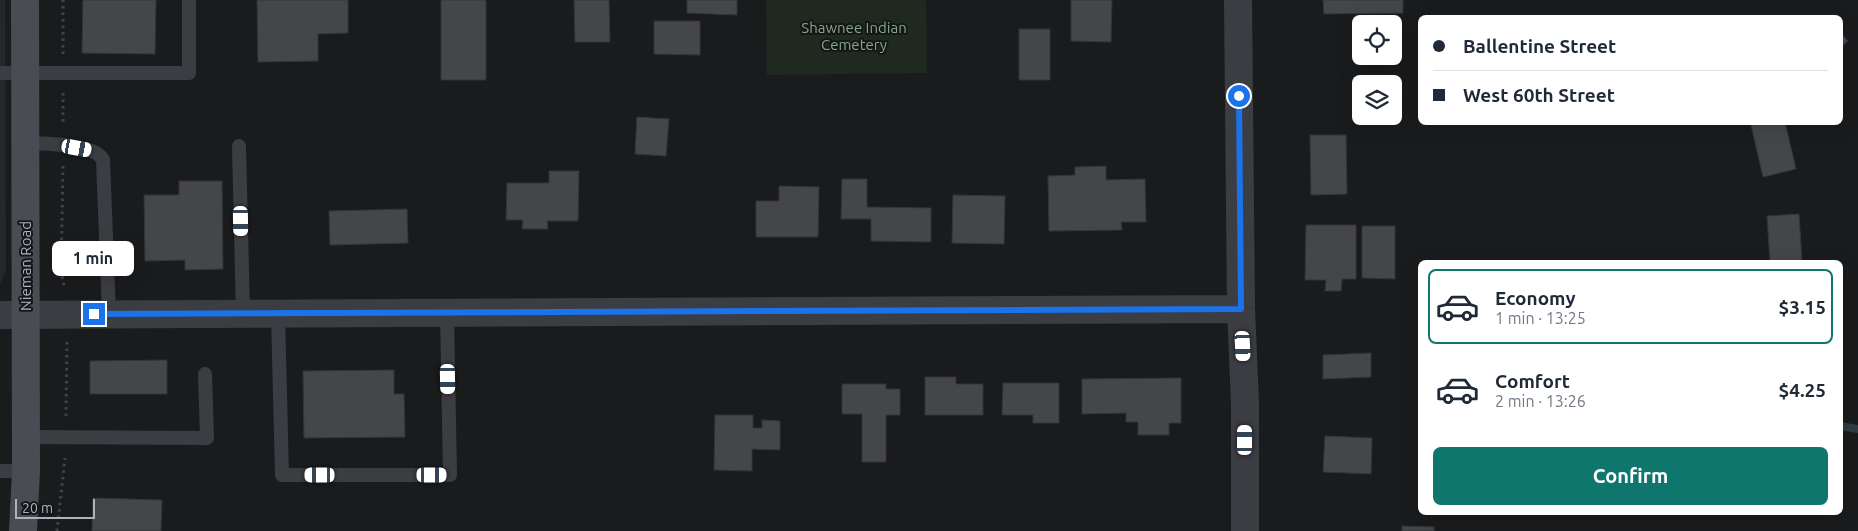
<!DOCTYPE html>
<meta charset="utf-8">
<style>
:root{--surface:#fff;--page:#f6f6f7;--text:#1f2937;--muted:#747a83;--line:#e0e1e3;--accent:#0f766e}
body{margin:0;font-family:Ubuntu,sans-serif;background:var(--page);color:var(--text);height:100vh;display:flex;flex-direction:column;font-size:19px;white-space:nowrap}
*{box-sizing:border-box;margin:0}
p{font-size:16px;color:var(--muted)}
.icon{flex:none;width:28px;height:28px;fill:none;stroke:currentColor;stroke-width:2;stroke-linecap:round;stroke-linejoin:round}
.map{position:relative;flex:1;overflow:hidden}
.details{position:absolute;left:1418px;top:260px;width:425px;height:255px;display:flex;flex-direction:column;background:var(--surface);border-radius:8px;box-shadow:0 5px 20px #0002}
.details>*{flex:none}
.banner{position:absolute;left:1418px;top:15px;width:425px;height:110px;border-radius:8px;box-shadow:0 5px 20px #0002;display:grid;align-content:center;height:110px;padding:0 15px;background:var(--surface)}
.tools{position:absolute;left:1352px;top:15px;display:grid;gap:10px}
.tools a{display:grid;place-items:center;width:50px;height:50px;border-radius:8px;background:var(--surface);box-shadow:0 5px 20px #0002;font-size:25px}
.scale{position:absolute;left:15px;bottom:12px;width:80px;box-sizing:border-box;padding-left:5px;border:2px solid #acb3bd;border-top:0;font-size:14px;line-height:18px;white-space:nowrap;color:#acb3bd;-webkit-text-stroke:4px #151618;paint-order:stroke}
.end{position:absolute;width:22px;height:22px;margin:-11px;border:6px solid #1a73e8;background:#fff;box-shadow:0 0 0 2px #fff}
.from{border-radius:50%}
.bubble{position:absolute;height:35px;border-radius:8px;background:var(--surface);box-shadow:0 5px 20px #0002;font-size:16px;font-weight:700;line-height:35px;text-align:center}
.car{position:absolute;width:15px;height:30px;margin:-15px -8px;border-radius:6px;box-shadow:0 0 4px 1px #0007;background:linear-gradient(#fff 24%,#345 0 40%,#fff 0 76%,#345 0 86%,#fff 0)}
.banner b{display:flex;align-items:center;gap:18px;height:48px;font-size:19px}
.banner b+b{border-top:1px solid var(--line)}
.banner i{width:12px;height:12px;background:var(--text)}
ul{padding:9px 0 0;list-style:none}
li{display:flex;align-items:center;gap:15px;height:75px;margin:0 10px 8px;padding:0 5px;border:2px solid transparent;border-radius:8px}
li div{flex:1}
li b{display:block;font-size:19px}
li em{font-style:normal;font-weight:700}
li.selected{border-color:var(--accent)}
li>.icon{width:45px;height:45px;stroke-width:1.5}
.action{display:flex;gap:10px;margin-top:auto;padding:10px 15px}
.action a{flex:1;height:58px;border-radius:8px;background:var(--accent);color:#fff;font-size:20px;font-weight:700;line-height:58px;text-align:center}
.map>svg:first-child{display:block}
</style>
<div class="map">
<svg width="1858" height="531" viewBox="0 0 1858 531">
<rect width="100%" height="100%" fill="#1a1b1d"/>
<path fill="#26272a" d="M 0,0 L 5,0 L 6,269 L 0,285 Z"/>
<path fill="#202920" d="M 766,0 L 926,0 L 927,73 L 767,75 Z"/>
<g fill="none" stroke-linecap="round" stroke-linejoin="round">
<path stroke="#2f3c43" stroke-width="8" d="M 1840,426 L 1858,429"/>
</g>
<path fill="#44464a" stroke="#343539" d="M 83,0 L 156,0 L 155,54 L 82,53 Z
M 257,0 L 348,0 L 348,33 L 318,34 L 318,61 L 258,62 Z
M 441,0 L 486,0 L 486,80 L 441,80 Z
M 574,0 L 609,0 L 610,42 L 575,42 Z
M 687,0 L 737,0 L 737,15 L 687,13 Z
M 1071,0 L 1112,0 L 1111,42 L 1071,41 Z
M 1323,0 L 1403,0 L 1403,13 L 1324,14 Z
M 654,21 L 700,21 L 700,55 L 654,54 Z
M 1019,29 L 1050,29 L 1050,80 L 1019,80 Z
M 1840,32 L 1848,41 L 1840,48 Z
M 637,117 L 669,119 L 666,156 L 635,154 Z
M 1762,122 L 1785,122 L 1796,169 L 1763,177 L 1751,125 Z
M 1310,135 L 1346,135 L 1347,194 L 1311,195 Z
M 1106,166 L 1106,180 L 1145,179 L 1146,222 L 1121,222 L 1122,230 L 1049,231 L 1048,176 L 1075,175 L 1075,167 Z
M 549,171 L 579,171 L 578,221 L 547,221 L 548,229 L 522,229 L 523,220 L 506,220 L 507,183 L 549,183 Z
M 842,179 L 867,179 L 867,207 L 931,208 L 931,242 L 871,241 L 871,219 L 841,219 Z
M 179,181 L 222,181 L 223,269 L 185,270 L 185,260 L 145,261 L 144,195 L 179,195 Z
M 779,186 L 819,187 L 818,237 L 756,237 L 756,201 L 779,201 Z
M 953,195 L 1005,196 L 1004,244 L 952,243 Z
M 407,209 L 408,243 L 330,245 L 329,211 Z
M 1799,214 L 1802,262 L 1770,262 L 1767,216 Z
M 1306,225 L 1356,225 L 1356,279 L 1342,279 L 1341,291 L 1325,291 L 1326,280 L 1305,280 Z
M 1362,226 L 1395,226 L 1395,279 L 1362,278 Z
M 1371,353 L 1371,377 L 1323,379 L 1323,355 Z
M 167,360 L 167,394 L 90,394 L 90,361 Z
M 394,370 L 394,394 L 404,394 L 405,437 L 304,438 L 303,371 Z
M 925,377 L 956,377 L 956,384 L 983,384 L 983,415 L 925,415 Z
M 1181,378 L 1181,423 L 1169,423 L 1169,435 L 1138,435 L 1138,422 L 1126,422 L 1126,413 L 1082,414 L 1082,379 Z
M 1003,383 L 1059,383 L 1059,423 L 1033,423 L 1033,415 L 1002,415 Z
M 842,384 L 886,384 L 886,389 L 900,389 L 900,415 L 886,415 L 886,462 L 862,462 L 862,414 L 842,414 Z
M 715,415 L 753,415 L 753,428 L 762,428 L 762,420 L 780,421 L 780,450 L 752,449 L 752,471 L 714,470 Z
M 1325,436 L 1372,438 L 1371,474 L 1323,472 Z
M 93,498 L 162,500 L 161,531 L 92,531 Z
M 1402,526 L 1434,527 L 1434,531 L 1402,531 Z"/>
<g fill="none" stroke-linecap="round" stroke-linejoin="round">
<path stroke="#41444a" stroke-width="3" stroke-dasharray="2.5 4" stroke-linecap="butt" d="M 63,54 L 63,0
M 63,93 L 63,124
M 63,166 L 61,272 L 65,289
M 66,416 L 67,340
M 57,531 L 65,458"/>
<path stroke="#3b3d43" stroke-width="14" d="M 0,73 L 189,73 L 189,0
M 25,143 C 43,144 95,143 103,160 L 109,314
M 239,146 L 243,314
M 278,314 L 282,475 L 450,475 L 447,313
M 26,437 L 207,438 L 205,374
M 0,471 L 26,471"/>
<path stroke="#3b3d43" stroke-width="28" d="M 1238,0 L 1241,309 L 1245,403 L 1245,531
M 0,315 L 1241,309"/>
<path stroke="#494c53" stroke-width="28" d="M 23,531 L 26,471 L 25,0"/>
</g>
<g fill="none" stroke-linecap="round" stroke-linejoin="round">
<path stroke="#1a73e8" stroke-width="6" d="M 94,314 L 1241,309 L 1239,96"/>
</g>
<g text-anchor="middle" stroke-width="4" stroke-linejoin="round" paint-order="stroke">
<g font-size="15" fill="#83a982" stroke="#151618">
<text x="854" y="33">Shawnee Indian<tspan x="854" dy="17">Cemetery</tspan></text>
</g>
<g font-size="15" fill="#acb3bd" stroke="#151618">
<text transform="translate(26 266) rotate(-90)" y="5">Nieman Road</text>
</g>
</g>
</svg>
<div class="tools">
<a><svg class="icon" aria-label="locate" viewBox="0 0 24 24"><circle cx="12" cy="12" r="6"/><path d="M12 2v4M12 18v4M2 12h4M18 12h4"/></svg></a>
<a><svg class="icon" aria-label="layers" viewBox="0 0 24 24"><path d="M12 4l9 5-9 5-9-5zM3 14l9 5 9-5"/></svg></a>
</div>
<div class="scale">20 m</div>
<i class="end from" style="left:1239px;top:96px"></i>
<i class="end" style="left:94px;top:314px"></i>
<div class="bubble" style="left:52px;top:241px;width:82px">1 min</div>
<i class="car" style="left:77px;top:148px;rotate:100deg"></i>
<i class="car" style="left:241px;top:221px;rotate:179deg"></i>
<i class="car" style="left:1243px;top:346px;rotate:177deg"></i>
<i class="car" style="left:448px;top:379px;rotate:179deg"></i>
<i class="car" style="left:1245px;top:440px;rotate:0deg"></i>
<i class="car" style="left:320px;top:475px;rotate:270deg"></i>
<i class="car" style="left:432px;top:475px;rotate:90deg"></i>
<div class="banner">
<b><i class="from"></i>Ballentine Street</b>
<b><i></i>West 60th Street</b>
</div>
<section class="details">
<ul>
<li class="selected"><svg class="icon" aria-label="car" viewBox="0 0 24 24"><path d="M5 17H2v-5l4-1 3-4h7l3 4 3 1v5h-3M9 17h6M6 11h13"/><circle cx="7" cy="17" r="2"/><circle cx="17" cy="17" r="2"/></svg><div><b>Economy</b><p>1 min · 13:25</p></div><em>$3.15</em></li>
<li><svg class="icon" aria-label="car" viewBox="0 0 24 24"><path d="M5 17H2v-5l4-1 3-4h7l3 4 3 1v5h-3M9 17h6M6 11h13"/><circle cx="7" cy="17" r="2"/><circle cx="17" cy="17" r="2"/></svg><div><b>Comfort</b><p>2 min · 13:26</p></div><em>$4.25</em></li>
</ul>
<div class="action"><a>Confirm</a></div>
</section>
</div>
